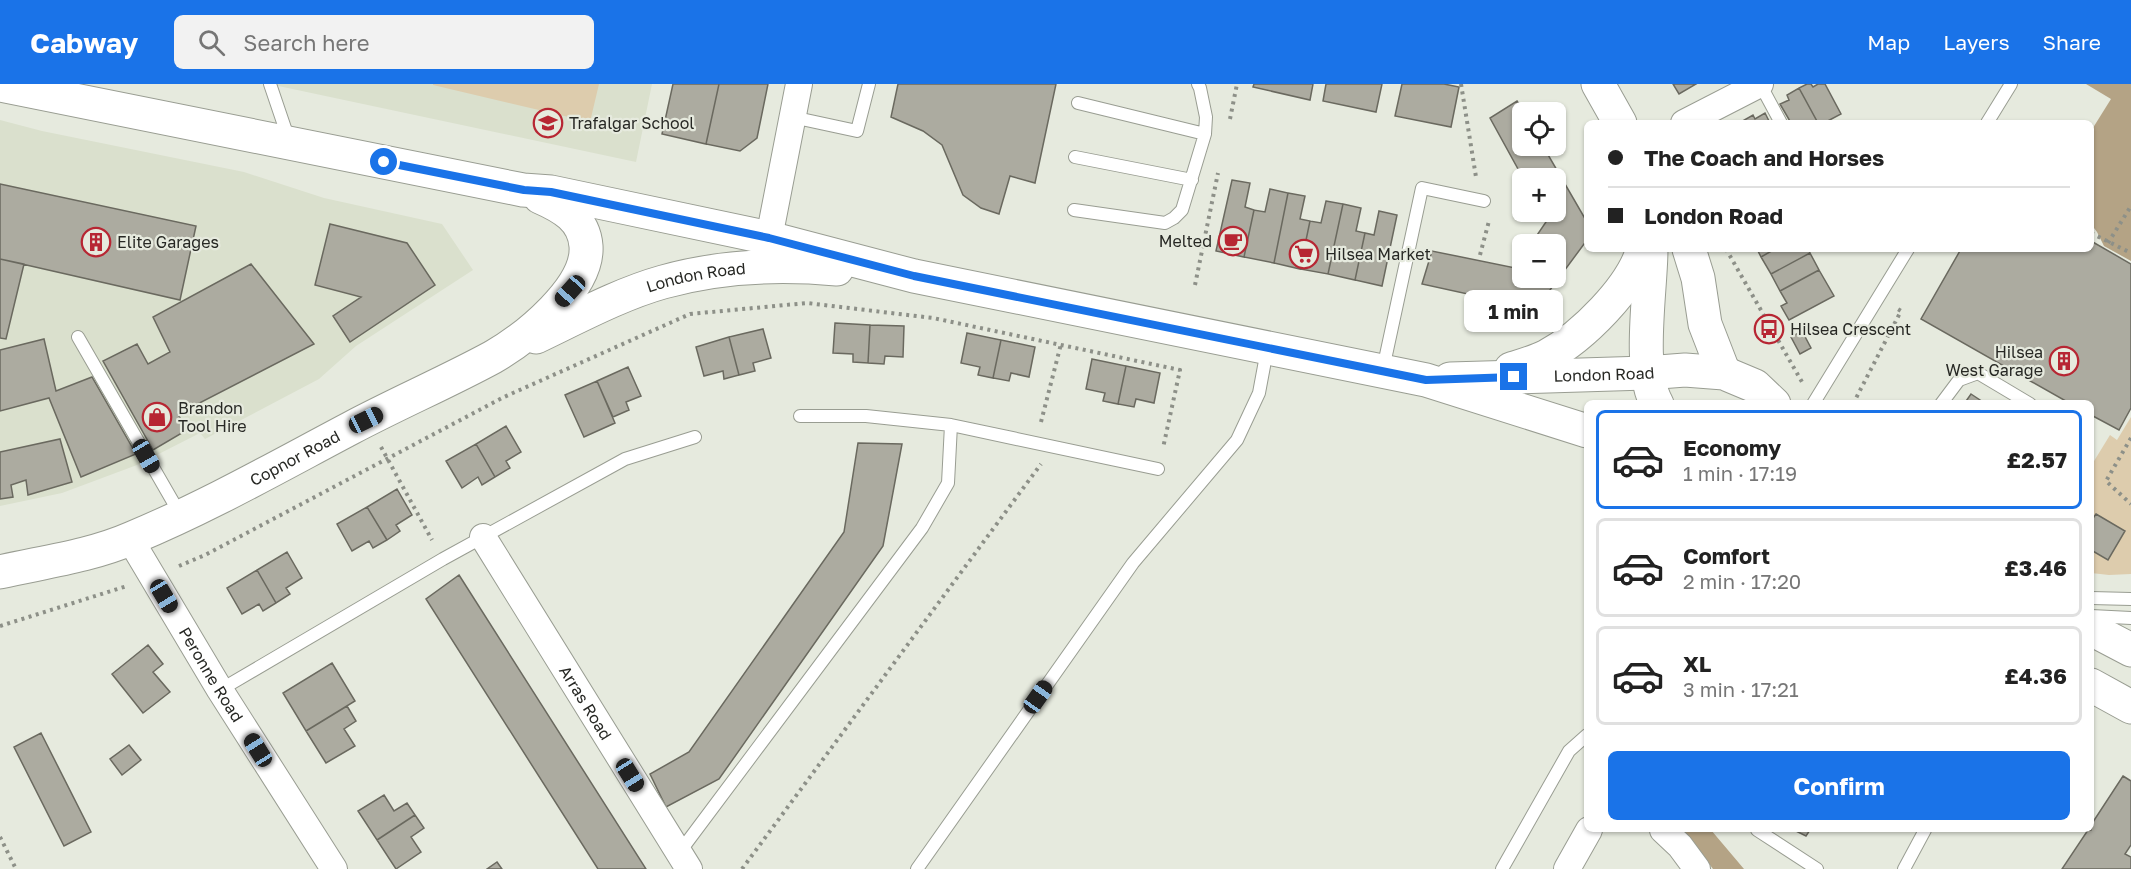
<!DOCTYPE html>
<meta charset="utf-8">
<style>
:root{--surface:#fff;--page:#f2f2f2;--text:#222;--muted:#767676;--line:#e0e0e0;--accent:#1a73e8}
body{margin:0;font-family:"Golos Text",sans-serif;background:var(--page);color:var(--text);height:100vh;display:flex;flex-direction:column;font-size:22px;white-space:nowrap}
*{box-sizing:border-box;margin:0}
p{font-size:20px;color:var(--muted)}
.icon{flex:none;width:33px;height:33px;fill:none;stroke:currentColor;stroke-width:2;stroke-linecap:round;stroke-linejoin:round}
.map{position:relative;flex:1;overflow:hidden}
.details{position:absolute;left:1584px;top:316px;width:510px;height:432px;display:flex;flex-direction:column;background:var(--surface);border-radius:9px;box-shadow:0 2px 4px #0004}
.details>*{flex:none}
.top-card{position:absolute;left:1584px;top:36px;width:510px;height:132px;border-radius:9px;box-shadow:0 2px 4px #0004;display:grid;align-content:center;height:132px;padding:0 24px;background:var(--surface)}
.controls{position:absolute;left:1512px;top:18px;display:grid;gap:12px}
.controls a{display:grid;place-items:center;width:54px;height:54px;border-radius:9px;background:var(--surface);box-shadow:0 2px 4px #0004;font-size:30px}
.end{position:absolute;width:27px;height:27px;margin:-14px;border:8px solid #1a73e8;background:#fff;box-shadow:0 0 0 3px #fff}
.from{border-radius:50%}
.bubble{position:absolute;height:42px;border-radius:9px;background:var(--surface);box-shadow:0 2px 4px #0004;font-size:20px;font-weight:700;line-height:42px;text-align:center}
.car{position:absolute;width:18px;height:36px;margin:-18px -9px;border-radius:8px;box-shadow:0 0 4px 2px #0007;background:linear-gradient(#222 24%,#8ab4d8 0 40%,#222 0 76%,#8ab4d8 0 86%,#222 0)}
.top-card b{display:flex;align-items:center;gap:21px;height:57px;font-size:22px}
.top-card b+b{border-top:2px solid var(--line)}
.top-card i{width:15px;height:15px;background:var(--text)}
ul{padding:10px 0 0;list-style:none}
li{display:flex;align-items:center;gap:18px;height:99px;margin:0 12px 9px;padding:0 12px;border:3px solid var(--line);border-radius:9px}
li div{flex:1}
li b{display:block;font-size:22px}
li em{font-style:normal;font-weight:700}
li.active{border-color:var(--accent)}
li>.icon{width:54px;height:54px;stroke-width:1.5}
.action{display:flex;gap:12px;margin-top:auto;padding:12px 24px}
.action a{flex:1;height:69px;border-radius:9px;background:var(--accent);color:#fff;font-size:24px;font-weight:700;line-height:69px;text-align:center}
header{display:flex;align-items:center;gap:36px;box-sizing:border-box;height:84px;padding:0 30px;background:var(--accent);color:#fff}
header strong{font-size:28px}
nav{display:flex;gap:33px;margin-inline-start:auto;font-size:21px}
.search{width:420px;height:54px;background:var(--page);display:flex;align-items:center;gap:15px;box-sizing:border-box;padding:0 21px;border-radius:9px;color:var(--muted);font-size:22px}
.map>svg:first-child{display:block}
</style>
<header>
<strong>Cabway</strong>
<div class="search"><svg class="icon" aria-label="search" viewBox="0 0 24 24"><circle cx="10" cy="10" r="6"/><path d="M15 15l6 6"/></svg>Search here</div>
<nav><a>Map</a><a>Layers</a><a>Share</a></nav>
</header>
<div class="map">
<svg width="2131" height="785" viewBox="0 0 2131 785">
<rect width="100%" height="100%" fill="#e6eade"/>
<path fill="#dae0cd" d="M 269,0 L 652,0 L 636,78 Z
M 0,36 L 42,47 L 244,88 L 324,114 L 442,140 L 473,186 L 356,262 L 319,295 L 205,355 L 200,349 L 137,381 L 62,409 L 0,422 Z"/>
<path fill="#ddccad" d="M 433,0 L 599,0 L 590,38 L 433,1 Z
M 2131,333 L 2131,490 L 2109,491 L 2091,489 L 2091,382 L 2110,351 L 2117,356 Z"/>
<path fill="#b4a385" d="M 2086,0 L 2131,0 L 2131,177 L 2104,162 L 2097,148 L 2091,140 L 2091,47 L 2111,15 Z
M 1684,746 L 1711,746 L 1744,785 L 1713,785 Z"/>
<path fill="#acaba0" stroke="#6a695f" stroke-width="1.5" d="M 673,0 L 719,0 L 706,60 L 662,50 Z
M 719,0 L 768,0 L 757,54 L 740,67 L 706,60 Z
M 898,0 L 1056,0 L 1035,99 L 1010,92 L 999,130 L 981,124 L 963,111 L 942,61 L 923,47 L 891,33 Z
M 1254,0 L 1313,0 L 1310,16 L 1253,3 Z
M 1326,0 L 1382,0 L 1376,28 L 1323,17 Z
M 1402,0 L 1444,0 L 1459,3 L 1451,43 L 1395,32 Z
M 1673,0 L 1696,0 L 1679,10 Z
M 1807,0 L 1811,0 L 1813,3 L 1818,0 L 1825,0 L 1841,30 L 1824,39 L 1818,39 L 1799,4 Z
M 1799,4 L 1818,39 L 1791,39 L 1780,20 L 1789,16 L 1787,11 Z
M 1517,17 L 1524,28 L 1522,62 L 1543,62 L 1587,138 L 1587,156 L 1536,225 L 1422,200 L 1432,167 L 1515,184 L 1522,173 L 1522,194 L 1556,194 L 1556,160 L 1531,160 L 1546,138 L 1541,128 L 1556,128 L 1556,94 L 1523,94 L 1490,34 Z
M 1765,29 L 1770,39 L 1739,39 L 1753,31 L 1755,35 Z
M 1232,96 L 1250,99 L 1245,123 L 1254,126 L 1244,173 L 1216,167 Z
M 0,100 L 196,142 L 180,216 L 0,175 Z
M 1270,105 L 1288,109 L 1274,179 L 1244,173 L 1254,126 L 1265,128 Z
M 1288,109 L 1305,112 L 1300,135 L 1310,137 L 1300,185 L 1274,179 Z
M 1326,117 L 1343,120 L 1328,190 L 1300,185 L 1310,137 L 1321,139 Z
M 1343,120 L 1361,124 L 1356,147 L 1365,149 L 1355,196 L 1328,190 Z
M 1379,127 L 1397,131 L 1382,202 L 1355,196 L 1365,149 L 1374,151 Z
M 330,140 L 407,159 L 435,201 L 350,258 L 333,232 L 361,213 L 315,201 Z
M 2091,157 L 2131,180 L 2131,324 L 2119,346 L 2091,331 L 2091,320 L 2071,320 L 1921,235 L 1961,165 L 2091,165 Z
M 1757,165 L 1775,165 L 1761,173 Z
M 1775,165 L 1808,165 L 1810,169 L 1771,190 L 1761,173 Z
M 1810,169 L 1819,186 L 1780,207 L 1771,190 Z
M 0,175 L 24,180 L 6,255 L 0,254 Z
M 251,180 L 314,260 L 178,330 L 187,346 L 153,366 L 103,277 L 137,260 L 148,280 L 170,268 L 153,233 Z
M 1819,186 L 1834,212 L 1789,236 L 1781,222 L 1787,219 L 1780,207 Z
M 835,239 L 870,241 L 868,279 L 853,278 L 853,270 L 833,269 Z
M 870,241 L 904,242 L 903,273 L 885,272 L 884,280 L 868,279 Z
M 763,245 L 771,274 L 753,279 L 755,287 L 739,291 L 729,253 Z
M 1802,247 L 1811,264 L 1800,270 L 1791,253 Z
M 967,249 L 1001,256 L 993,294 L 978,291 L 980,283 L 961,279 Z
M 729,253 L 739,291 L 724,295 L 723,287 L 704,292 L 696,263 Z
M 44,255 L 56,307 L 92,293 L 136,370 L 81,393 L 49,314 L 0,327 L 0,266 Z
M 1001,256 L 1035,263 L 1029,293 L 1011,289 L 1009,297 L 993,294 Z
M 1092,275 L 1126,282 L 1118,320 L 1103,317 L 1105,309 L 1086,305 Z
M 1126,282 L 1160,289 L 1154,319 L 1136,315 L 1134,323 L 1118,320 Z
M 628,283 L 641,312 L 626,318 L 629,326 L 613,333 L 597,297 Z
M 597,297 L 615,339 L 584,353 L 565,311 Z
M 1971,310 L 1986,320 L 1964,320 Z
M 506,342 L 521,368 L 506,377 L 510,384 L 495,393 L 476,360 Z
M 60,355 L 72,398 L 28,411 L 26,396 L 11,401 L 13,413 L 0,415 L 0,368 Z
M 858,359 L 902,360 L 883,462 L 719,695 L 666,723 L 650,690 L 689,668 L 844,448 Z
M 476,360 L 495,393 L 482,401 L 478,393 L 462,404 L 446,377 Z
M 397,405 L 412,431 L 396,441 L 400,447 L 387,456 L 367,423 Z
M 367,423 L 387,456 L 373,464 L 369,457 L 352,467 L 337,440 Z
M 2096,430 L 2125,447 L 2108,476 L 2091,466 L 2091,437 Z
M 287,468 L 302,494 L 286,504 L 290,510 L 276,519 L 257,486 Z
M 257,486 L 276,519 L 263,527 L 259,520 L 242,530 L 227,504 Z
M 459,491 L 646,785 L 598,785 L 426,515 Z
M 148,561 L 163,580 L 153,588 L 170,608 L 143,629 L 112,590 Z
M 332,579 L 355,617 L 306,647 L 283,609 Z
M 347,622 L 356,637 L 344,645 L 355,662 L 326,679 L 306,647 Z
M 41,649 L 91,748 L 64,762 L 14,663 Z
M 129,661 L 141,676 L 122,691 L 110,675 Z
M 2123,692 L 2131,697 L 2131,761 L 2125,770 L 2131,773 L 2131,785 L 2062,785 L 2088,746 L 2091,746 L 2091,741 Z
M 384,711 L 394,727 L 407,719 L 415,731 L 377,756 L 358,727 Z
M 415,731 L 424,744 L 411,753 L 421,768 L 396,785 L 377,756 Z
M 1794,746 L 1810,746 L 1806,752 Z
M 497,778 L 502,785 L 487,785 Z"/>
<g fill="none" stroke-linecap="round" stroke-linejoin="round">
<g stroke="#999d92" stroke-width="14">
<path id="service" d="M 270,0 L 289,56
M 1760,0 L 1781,39
M 1078,19 L 1205,50
M 792,33 L 857,47 L 869,0
M 1987,39 L 2011,0
M 1075,73 L 1192,96
M 1074,126 L 1165,139 L 1174,134 L 1182,126 L 1205,50 L 1206,33 L 1200,4 L 1198,0
M 78,253 L 180,430
M 1383,285 L 1422,104 L 1484,117
M 1813,320 L 1908,165
M 1941,320 L 1959,296 L 1978,289 L 2030,320
M 951,341 L 1158,385
M 2091,514 L 2131,515
M 2091,532 L 2131,534
M 220,606 L 443,475 L 625,375 L 695,353
M 1757,746 L 1817,785
M 679,769 L 922,444 L 948,399 L 951,341 L 866,332 L 800,332
M 917,785 L 1133,479 L 1237,356 L 1259,309 L 1267,266
M 1502,785 L 1569,667 L 1587,651
M 1904,785 L 1925,746"/>
</g>
<g stroke="#999d92" stroke-width="28">
<g id="minor">
<path d="M 1684,39 L 1760,0"/>
<path d="M 769,154 L 799,0"/>
<path id="s1" d="M 483,453 L 689,785"/>
<path id="s2" d="M 130,455 L 220,606 L 334,785"/>
<path d="M 1663,746 L 1680,762 L 1697,785"/>
<path d="M 1567,785 L 1589,746"/>
</g>
</g>
<g stroke="#999d92" stroke-width="35">
<g id="primary">
<path d="M 1598,0 L 1620,39"/>
<path d="M 0,1 L 523,106 L 551,108 L 769,154 L 914,192 L 1426,296 L 1587,347"/>
<path d="M 1651,165 C 1651,206 1637,286 1657,320"/>
<path d="M 1689,165 L 1698,194 L 1705,240 L 1724,289"/>
<path id="s3" d="M 536,253 C 576,234 620,210 663,198 C 719,182 780,180 837,185"/>
<path d="M 1511,285 C 1524,281 1535,278 1547,272 C 1582,253 1632,204 1643,165"/>
<path id="s4" d="M 1450,295 L 1646,289 L 1685,286 L 1724,289 L 1755,302 L 1774,320"/>
<path id="s5" d="M 0,488 C 44,478 91,472 132,454 C 207,423 279,382 351,344 C 398,319 447,298 493,273 C 526,254 589,204 586,162 C 584,135 563,123 540,113"/>
<path d="M 2091,545 L 2131,566"/>
<path d="M 2091,601 L 2131,623"/>
</g>
</g>
<path stroke="#8d9088" stroke-width="4" stroke-dasharray="3 4.5" stroke-linecap="butt" d="M 1461,0 L 1476,93
M 1230,35 L 1237,0
M 2091,149 L 2131,169
M 2108,159 L 2131,122
M 1726,165 L 1802,298
M 1480,171 L 1489,137
M 1195,201 L 1218,89
M 1853,320 L 1901,227 L 1896,224
M 1041,338 L 1061,260
M 2131,354 L 2106,397 L 2131,420
M 381,363 L 432,456
M 179,482 L 205,471 L 504,313 L 690,230 L 807,219 L 933,234 L 1180,286 L 1163,364
M 0,542 L 127,502
M 0,753 L 16,785
M 742,785 L 1041,380"/>
<use href="#service" stroke="#fff" stroke-width="12"/>
<use href="#minor" stroke="#fff" stroke-width="26"/>
<use href="#primary" stroke="#fff" stroke-width="33"/>
</g>
<g fill="none" stroke-linecap="round" stroke-linejoin="round">
<path stroke="#1a73e8" stroke-width="8" d="M 384,78 L 524,106 L 551,108 L 769,154 L 914,192 L 1426,296 L 1514,293"/>
</g>
<defs>
<g id="school-ring" transform="scale(1.5)"><circle r="9.5" fill="#e6eade" stroke="#b72633" stroke-width="1.5"/><path d="M0-5L7-2L0 1L-7-2ZM-4 1L0 2.5L4 1V4Q0 6-4 4Z" fill="#b72633"/></g>
<g id="cafe-ring" transform="scale(1.5)"><circle r="9.5" fill="#e6eade" stroke="#b72633" stroke-width="1.5"/><path d="M-5.5-4.5H6V0H3Q3 3.5 0 3.5H-2.5Q-5.5 3.5-5.5 0ZM3-3.2v2h1.7v-2ZM-6 4.5H4V6H-6Z" fill="#b72633"/></g>
<g id="building-ring" transform="scale(1.5)"><circle r="9.5" fill="#e6eade" stroke="#b72633" stroke-width="1.5"/><path d="M-4-6H4V6H1V3H-1V6H-4ZM-2.5-4.3h1.7v1.8h-1.7ZM.8-4.3h1.7v1.8H.8ZM-2.5-1h1.7V.8h-1.7ZM.8-1h1.7V.8H.8Z" fill="#b72633"/></g>
<g id="supermarket-ring" transform="scale(1.5)"><circle r="9.5" fill="#e6eade" stroke="#b72633" stroke-width="1.5"/><path d="M-6-5.5h2.5l.6 2H6L4.5 2H-2.5L-4.4-4H-6ZM-1.5 3.2a1.3 1.3 0 1 0 .1 0ZM3 3.2a1.3 1.3 0 1 0 .1 0Z" fill="#b72633"/></g>
<g id="bus-ring" transform="scale(1.5)"><circle r="9.5" fill="#e6eade" stroke="#b72633" stroke-width="1.5"/><path d="M-5-6H5V4H4V6H2V4H-2V6H-4V4H-5ZM-3.5-4V0h7V-4ZM-3.5 1.2v1.5H-2V1.2ZM2 1.2v1.5H3.5V1.2Z" fill="#b72633"/></g>
<g id="shop-ring" transform="scale(1.5)"><circle r="9.5" fill="#e6eade" stroke="#b72633" stroke-width="1.5"/><path d="M-5-2.5h2.3a2.7 3.5 0 0 1 5.4 0H5L5.5 6h-11ZM-1.5-2.5h3a1.5 2.3 0 0 0-3 0Z" fill="#b72633"/></g>
</defs>
<g fill-rule="evenodd">
<use href="#school-ring" x="548" y="39"/>
<use href="#cafe-ring" x="1233" y="157"/>
<use href="#building-ring" x="96" y="158"/>
<use href="#supermarket-ring" x="1304" y="170"/>
<use href="#bus-ring" x="1769" y="245"/>
<use href="#building-ring" x="2064" y="277"/>
<use href="#shop-ring" x="157" y="333"/>
</g>
<g text-anchor="middle" stroke-width="4.5" stroke-linejoin="round" paint-order="stroke">
<g font-size="16" fill="#272824" stroke="#e6eade" text-anchor="start">
<text x="569" y="45">Trafalgar School</text>
<text x="1212" y="163" text-anchor="end">Melted</text>
<text x="117" y="164">Elite Garages</text>
<text x="1325" y="176">Hilsea Market</text>
<text x="1790" y="251">Hilsea Crescent</text>
<text x="2043" y="274" text-anchor="end">Hilsea<tspan x="2043" dy="18">West Garage</tspan></text>
<text x="178" y="330">Brandon<tspan x="178" dy="18">Tool Hire</tspan></text>
</g>
<g font-size="16" fill="#272824" stroke="#e6eade">
<text dy="6" stroke="none"><textPath href="#s3" startOffset="172">London Road</textPath></text>
<text dy="6" stroke="none"><textPath href="#s4" startOffset="154">London Road</textPath></text>
<text dy="6" stroke="none"><textPath href="#s5" startOffset="318">Copnor Road</textPath></text>
<text dy="6" stroke="none"><textPath href="#s2" startOffset="158">Peronne Road</textPath></text>
<text dy="6" stroke="none"><textPath href="#s1" startOffset="195">Arras Road</textPath></text>
</g>
</g>
</svg>
<div class="controls">
<a><svg class="icon" aria-label="locate" viewBox="0 0 24 24"><circle cx="12" cy="12" r="6"/><path d="M12 2v4M12 18v4M2 12h4M18 12h4"/></svg></a>
<a>+</a>
<a>−</a>
</div>
<i class="end from" style="left:384px;top:78px"></i>
<i class="end" style="left:1514px;top:293px"></i>
<div class="bubble" style="left:1464px;top:206px;width:99px">1 min</div>
<i class="car" style="left:570px;top:207px;rotate:222deg"></i>
<i class="car" style="left:366px;top:336px;rotate:64deg"></i>
<i class="car" style="left:146px;top:372px;rotate:150deg"></i>
<i class="car" style="left:164px;top:512px;rotate:149deg"></i>
<i class="car" style="left:1038px;top:613px;rotate:35deg"></i>
<i class="car" style="left:258px;top:666px;rotate:328deg"></i>
<i class="car" style="left:630px;top:691px;rotate:148deg"></i>
<div class="top-card">
<b><i class="from"></i>The Coach and Horses</b>
<b><i></i>London Road</b>
</div>
<section class="details">
<ul>
<li class="active"><svg class="icon" aria-label="car" viewBox="0 0 24 24"><path d="M5 17H2v-5l4-1 3-4h7l3 4 3 1v5h-3M9 17h6M6 11h13"/><circle cx="7" cy="17" r="2"/><circle cx="17" cy="17" r="2"/></svg><div><b>Economy</b><p>1 min · 17:19</p></div><em>£2.57</em></li>
<li><svg class="icon" aria-label="car" viewBox="0 0 24 24"><path d="M5 17H2v-5l4-1 3-4h7l3 4 3 1v5h-3M9 17h6M6 11h13"/><circle cx="7" cy="17" r="2"/><circle cx="17" cy="17" r="2"/></svg><div><b>Comfort</b><p>2 min · 17:20</p></div><em>£3.46</em></li>
<li><svg class="icon" aria-label="car" viewBox="0 0 24 24"><path d="M5 17H2v-5l4-1 3-4h7l3 4 3 1v5h-3M9 17h6M6 11h13"/><circle cx="7" cy="17" r="2"/><circle cx="17" cy="17" r="2"/></svg><div><b>XL</b><p>3 min · 17:21</p></div><em>£4.36</em></li>
</ul>
<div class="action"><a>Confirm</a></div>
</section>
</div>
